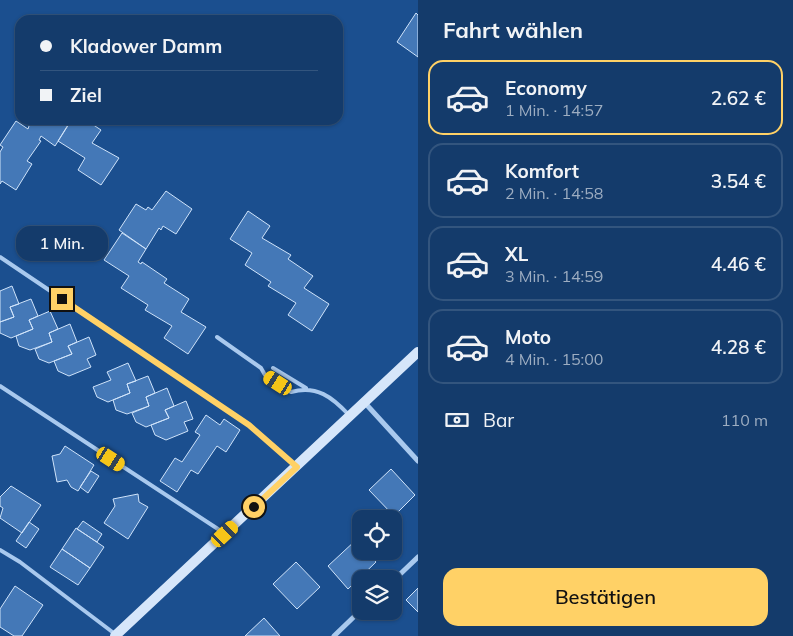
<!DOCTYPE html>
<html lang="de">
<meta charset="utf-8">
<style>
:root{--surface:#143b6b;--page:#214673;--text:#f1f3f6;--muted:#9dadc1;--line:#33557e;--accent:#ffd166}
body{margin:0;font-family:Mulish,sans-serif;background:var(--page);color:var(--text);height:100vh;display:flex;flex-direction:column;font-size:19px;white-space:nowrap}
*{box-sizing:border-box;margin:0}
p{font-size:16px;color:var(--muted)}
.icon{flex:none;width:28px;height:28px;fill:none;stroke:currentColor;stroke-width:2;stroke-linecap:round;stroke-linejoin:round}
.map{position:relative;flex:1;overflow:hidden}
.side{display:flex;flex-direction:column;background:var(--surface);width:375px}
.side>*{flex:none}
.top-card{position:absolute;left:15px;top:15px;width:328px;height:110px;border-radius:15px;box-shadow:0 1px 4px #0004,0 0 0 1px var(--line);display:grid;align-content:center;height:110px;padding:0 25px;background:var(--surface)}
.buttons{position:absolute;left:352px;top:510px;display:grid;gap:10px}
.buttons a{display:grid;place-items:center;width:50px;height:50px;border-radius:10px;background:var(--surface);box-shadow:0 1px 4px #0004,0 0 0 1px var(--line);font-size:25px}
.end{position:absolute;width:22px;height:22px;margin:-11px;border:6px solid #ffd166;background:#111;box-shadow:0 0 0 2px #111}
.from{border-radius:50%}
.bubble{position:absolute;height:35px;border-radius:15px;background:var(--surface);box-shadow:0 1px 4px #0004,0 0 0 1px var(--line);font-size:16px;font-weight:600;line-height:35px;text-align:center}
.car{position:absolute;width:15px;height:30px;margin:-15px -8px;border-radius:6px;box-shadow:0 0 4px 1px #0007;background:linear-gradient(#f5c518 24%,#345 0 40%,#f5c518 0 76%,#345 0 86%,#f5c518 0)}
.top-card b{display:flex;align-items:center;gap:18px;height:48px;font-size:19px}
.top-card b+b{border-top:1px solid var(--line)}
.top-card i{width:12px;height:12px;background:var(--text)}
ul{padding:0;list-style:none}
li{display:flex;align-items:center;gap:15px;height:75px;margin:0 10px 8px;padding:0 15px;border:2px solid var(--line);border-radius:15px}
li div{flex:1}
li b{display:block;font-size:19px}
li em{font-style:normal;font-weight:600}
li.current{border-color:var(--accent)}
li>.icon{width:45px;height:45px;stroke-width:1.5}
h2{padding:0 25px;font-size:22px;line-height:60px}
.pay{display:flex;align-items:center;gap:12px;height:55px;padding:0 25px;font-size:19px}
.pay p{margin-inline-start:auto}
.primary-button{display:flex;gap:10px;margin-top:auto;padding:10px 25px}
.primary-button a{flex:1;height:58px;border-radius:15px;background:var(--accent);color:#111;font-size:20px;font-weight:600;line-height:58px;text-align:center}
main{display:flex;flex:1;min-height:0}
.map>svg:first-child{display:block}
</style>
<main>
<div class="map">
<svg width="418" height="636" viewBox="0 0 418 636">
<rect width="100%" height="100%" fill="#1b4f8f"/>
<path fill="#4478b7" stroke="#cfe3fa" d="M 416,13 L 418,15 L 418,57 L 397,42 Z
M 31,120 L 64,120 L 69,124 L 55,146 L 41,136 L 39,140 L 41,141 L 27,161 L 32,164 L 16,190 L 2,181 L 0,184 L 0,152 L 3,147 L 0,145 L 16,121 L 28,129 Z
M 71,120 L 86,120 L 101,130 L 92,143 L 119,158 L 101,185 L 78,170 L 85,158 L 58,141 Z
M 166,191 L 192,209 L 176,234 L 163,226 L 161,230 L 159,228 L 146,249 L 119,230 L 136,204 L 146,210 L 148,207 L 152,210 Z
M 248,211 L 270,226 L 262,238 L 291,255 L 288,259 L 313,276 L 304,288 L 329,304 L 312,331 L 288,315 L 296,303 L 268,286 L 271,282 L 245,265 L 252,253 L 230,239 Z
M 122,233 L 146,249 L 138,262 L 141,264 L 142,262 L 167,279 L 164,283 L 189,299 L 181,312 L 206,327 L 188,354 L 164,338 L 172,326 L 145,310 L 148,305 L 121,288 L 129,276 L 104,260 Z
M 12,286 L 19,304 L 10,307 L 14,317 L 0,322 L 0,291 Z
M 31,299 L 38,316 L 29,320 L 33,329 L 11,338 L 0,333 L 0,322 L 14,317 L 10,307 Z
M 50,311 L 58,329 L 49,333 L 52,342 L 30,350 L 19,346 L 16,336 L 33,329 L 29,320 Z
M 70,324 L 77,342 L 68,346 L 72,354 L 49,363 L 39,359 L 35,349 L 52,342 L 49,333 Z
M 89,337 L 96,355 L 87,359 L 91,367 L 69,376 L 58,371 L 54,361 L 72,354 L 68,346 Z
M 128,363 L 136,381 L 127,384 L 130,393 L 108,402 L 97,397 L 93,387 L 111,380 L 107,372 Z
M 148,376 L 155,393 L 146,397 L 149,406 L 127,414 L 116,410 L 113,400 L 130,393 L 127,384 Z
M 167,388 L 174,406 L 165,410 L 169,418 L 146,427 L 136,422 L 132,413 L 149,406 L 146,397 Z
M 186,401 L 193,419 L 184,422 L 188,431 L 166,440 L 155,435 L 151,425 L 169,418 L 165,410 Z
M 206,415 L 220,425 L 224,419 L 240,430 L 226,452 L 217,446 L 198,474 L 191,470 L 177,492 L 160,481 L 175,458 L 182,462 L 200,435 L 195,432 Z
M 65,446 L 94,465 L 78,491 L 71,487 L 67,480 L 57,482 L 52,456 L 60,454 Z
M 391,469 L 415,495 L 394,516 L 369,490 Z
M 91,471 L 99,476 L 88,493 L 80,487 Z
M 11,486 L 41,505 L 22,533 L 0,518 L 3,508 L 0,506 L 0,497 Z
M 138,494 L 139,502 L 148,507 L 128,539 L 104,523 L 115,506 L 113,499 Z
M 83,521 L 102,534 L 97,542 L 77,529 Z
M 29,522 L 39,529 L 26,548 L 16,541 Z
M 76,528 L 104,547 L 90,568 L 62,549 Z
M 356,540 L 361,546 L 361,551 L 366,551 L 376,562 L 348,589 L 328,566 Z
M 62,549 L 90,568 L 78,585 L 50,567 Z
M 296,562 L 320,587 L 297,609 L 273,584 Z
M 15,586 L 43,605 L 22,636 L 14,636 L 0,627 L 0,609 Z
M 418,588 L 418,612 L 406,600 Z
M 264,618 L 280,636 L 245,636 Z"/>
<g fill="none" stroke-linecap="round" stroke-linejoin="round">
<path stroke="#a9c9ee" stroke-width="4" d="M 0,257 L 249,425 L 296,466
M 217,337 L 261,368 L 265,375 L 291,392 C 317,385 332,397 349,415
M 273,368 L 306,388
M 0,386 L 224,533
M 0,550 L 20,562 L 115,634"/>
<path stroke="#a9c9ee" stroke-width="5" d="M 365,403 L 418,461
M 394,580 L 418,557
M 334,636 L 361,610"/>
<path stroke="#d6e6fa" stroke-width="10" d="M 115,636 L 418,352"/>
</g>
<g fill="none" stroke-linecap="round" stroke-linejoin="round">
<path stroke="#ffd166" stroke-width="6" d="M 62,299 L 249,425 L 297,467 L 254,507"/>
</g>
</svg>
<div class="buttons">
<a><svg class="icon" aria-label="locate" viewBox="0 0 24 24"><circle cx="12" cy="12" r="6"/><path d="M12 2v4M12 18v4M2 12h4M18 12h4"/></svg></a>
<a><svg class="icon" aria-label="layers" viewBox="0 0 24 24"><path d="M12 4l9 5-9 5-9-5zM3 14l9 5 9-5"/></svg></a>
</div>
<i class="end from" style="left:254px;top:507px"></i>
<i class="end" style="left:62px;top:299px"></i>
<div class="bubble" style="left:16px;top:226px;width:92px">1 Min.</div>
<i class="car" style="left:278px;top:383px;rotate:303deg"></i>
<i class="car" style="left:111px;top:459px;rotate:123deg"></i>
<i class="car" style="left:225px;top:534px;rotate:47deg"></i>
<div class="top-card">
<b><i class="from"></i>Kladower Damm</b>
<b><i></i>Ziel</b>
</div>
</div>
<section class="side">
<h2>Fahrt wählen</h2>
<ul>
<li class="current"><svg class="icon" aria-label="car" viewBox="0 0 24 24"><path d="M5 17H2v-5l4-1 3-4h7l3 4 3 1v5h-3M9 17h6M6 11h13"/><circle cx="7" cy="17" r="2"/><circle cx="17" cy="17" r="2"/></svg><div><b>Economy</b><p>1 Min. · 14:57</p></div><em>2.62 €</em></li>
<li><svg class="icon" aria-label="car" viewBox="0 0 24 24"><path d="M5 17H2v-5l4-1 3-4h7l3 4 3 1v5h-3M9 17h6M6 11h13"/><circle cx="7" cy="17" r="2"/><circle cx="17" cy="17" r="2"/></svg><div><b>Komfort</b><p>2 Min. · 14:58</p></div><em>3.54 €</em></li>
<li><svg class="icon" aria-label="car" viewBox="0 0 24 24"><path d="M5 17H2v-5l4-1 3-4h7l3 4 3 1v5h-3M9 17h6M6 11h13"/><circle cx="7" cy="17" r="2"/><circle cx="17" cy="17" r="2"/></svg><div><b>XL</b><p>3 Min. · 14:59</p></div><em>4.46 €</em></li>
<li><svg class="icon" aria-label="car" viewBox="0 0 24 24"><path d="M5 17H2v-5l4-1 3-4h7l3 4 3 1v5h-3M9 17h6M6 11h13"/><circle cx="7" cy="17" r="2"/><circle cx="17" cy="17" r="2"/></svg><div><b>Moto</b><p>4 Min. · 15:00</p></div><em>4.28 €</em></li>
</ul>
<div class="pay"><svg class="icon" aria-label="cash" viewBox="0 0 24 24"><path d="M3 7h18v10H3z"/><circle cx="12" cy="12" r="2"/></svg>Bar<p>110 m</p></div>
<div class="primary-button"><a>Bestätigen</a></div>
</section>
</main>
